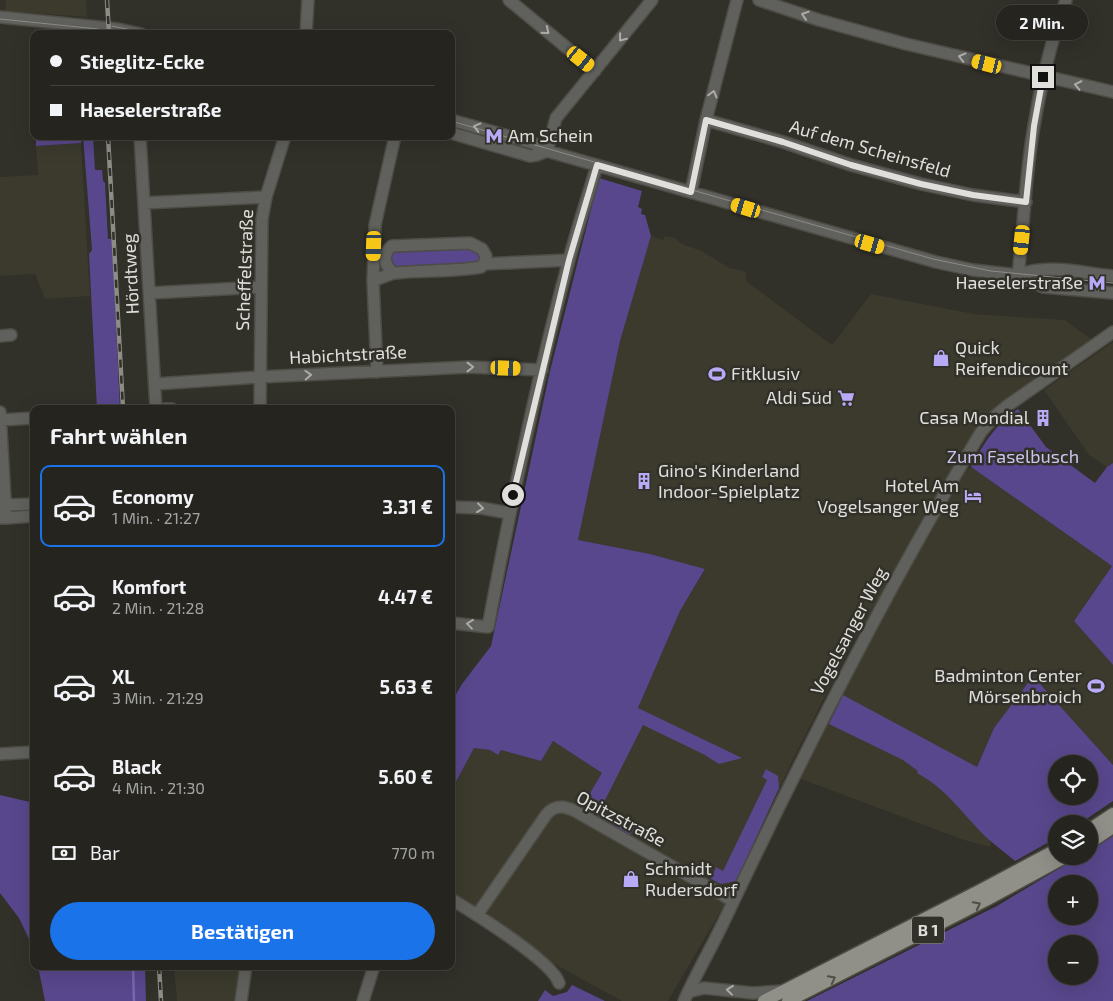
<!DOCTYPE html>
<html lang="de">
<meta charset="utf-8">
<style>
:root{--surface:#25241f;--page:#31302c;--text:#f1f3f6;--muted:#a3a4a4;--line:#42413d;--accent:#1a73e8}
body{margin:0;font-family:"Exo 2",sans-serif;background:var(--page);color:var(--text);height:100vh;display:flex;flex-direction:column;font-size:19px;white-space:nowrap}
*{box-sizing:border-box;margin:0}
p{font-size:16px;color:var(--muted)}
.icon{flex:none;width:28px;height:28px;fill:none;stroke:currentColor;stroke-width:2;stroke-linecap:round;stroke-linejoin:round}
.map{position:relative;flex:1;overflow:hidden}
.sheet{position:absolute;left:30px;top:405px;width:425px;height:565px;display:flex;flex-direction:column;background:var(--surface);border-radius:10px;box-shadow:0 5px 20px #0002,0 0 0 1px var(--line)}
.sheet>*{flex:none}
.hud{position:absolute;left:30px;top:30px;width:425px;height:110px;border-radius:10px;box-shadow:0 5px 20px #0002,0 0 0 1px var(--line);display:grid;align-content:center;height:110px;padding:0 20px;background:var(--surface)}
.tools{position:absolute;left:1048px;top:755px;display:grid;gap:10px}
.tools a{display:grid;place-items:center;width:50px;height:50px;border-radius:50%;background:var(--surface);box-shadow:0 5px 20px #0002,0 0 0 1px var(--line);font-size:25px}
.end{position:absolute;width:22px;height:22px;margin:-11px;border:6px solid #e0dfdb;background:#111;box-shadow:0 0 0 2px #111}
.from{border-radius:50%}
.bubble{position:absolute;height:35px;border-radius:18px;background:var(--surface);box-shadow:0 5px 20px #0002,0 0 0 1px var(--line);font-size:16px;font-weight:700;line-height:35px;text-align:center}
.car{position:absolute;width:15px;height:30px;margin:-15px -8px;border-radius:6px;box-shadow:0 0 4px 1px #0007;background:linear-gradient(#f5c518 24%,#345 0 40%,#f5c518 0 76%,#345 0 86%,#f5c518 0)}
.hud b{display:flex;align-items:center;gap:18px;height:48px;font-size:19px}
.hud b+b{border-top:1px solid var(--line)}
.hud i{width:12px;height:12px;background:var(--text)}
ul{padding:0;list-style:none}
li{display:flex;align-items:center;gap:15px;height:82px;margin:0 10px 8px;padding:0 10px;border:2px solid transparent;border-radius:10px}
li div{flex:1}
li b{display:block;font-size:19px}
li em{font-style:normal;font-weight:700}
li.current{border-color:var(--accent)}
li>.icon{width:45px;height:45px;stroke-width:1.5}
h2{padding:0 20px;font-size:22px;line-height:60px}
.pay{display:flex;align-items:center;gap:12px;height:55px;padding:0 20px;font-size:19px}
.pay p{margin-inline-start:auto}
.cta{display:flex;gap:10px;margin-top:auto;padding:10px 20px}
.cta a{flex:1;height:58px;border-radius:30px;background:var(--accent);color:#fff;font-size:20px;font-weight:700;line-height:58px;text-align:center}
.map>svg:first-child{display:block}
</style>
<div class="map">
<svg width="1113" height="1001" viewBox="0 0 1113 1001">
<rect width="100%" height="100%" fill="#313029"/>
<path fill="#3b3a2d" d="M 6,0 L 86,0 L 87,17 L 5,11 Z
M 81,143 L 90,296 L 45,299 L 35,274 L 0,276 L 0,177 L 38,175 L 36,146 Z
M 651,236 L 663,240 L 665,236 L 674,238 L 684,245 L 702,251 L 729,268 L 744,271 L 746,273 L 746,281 L 832,345 L 871,294 L 974,314 L 1065,320 L 1091,339 L 997,405 L 977,426 L 960,453 L 941,492 L 852,644 L 797,751 L 726,902 L 668,1001 L 622,1001 L 549,961 L 451,902 L 451,791 L 474,747 L 490,750 L 498,754 L 501,750 L 541,761 L 553,741 L 602,773 L 638,708 L 680,611 L 705,570 L 650,554 L 578,540 L 620,341 Z
M 1113,342 L 1113,463 L 1107,467 L 1089,455 L 1044,390 Z
M 971,467 L 1112,566 L 1074,621 L 1113,665 L 1113,765 L 1033,676 L 994,728 L 960,804 L 991,843 L 990,847 L 964,840 L 796,777 L 960,474 Z
M 174,966 L 240,966 L 235,1001 L 177,1001 Z"/>
<path fill="#58478c" fill-rule="evenodd" d="M 36,136 L 81,136 L 81,143 L 36,146 Z
M 83,136 L 93,136 L 95,170 L 102,170 L 103,181 L 105,183 L 108,239 L 112,239 L 120,409 L 97,409 L 89,254 L 92,250 Z
M 599,178 L 642,191 L 638,207 L 642,209 L 641,214 L 645,215 L 651,236 L 620,341 L 578,540 L 650,554 L 705,569 L 680,611 L 638,708 L 742,758 L 719,764 L 703,754 L 643,725 L 600,810 L 635,828 L 630,835 L 580,810 L 602,773 L 553,741 L 541,761 L 501,750 L 498,755 L 490,750 L 474,748 L 451,791 L 451,703 L 462,684 L 491,646 L 550,371 Z
M 462,247 L 478,251 L 482,258 L 478,264 L 395,269 L 392,267 L 389,255 L 393,251 Z
M 1018,409 L 1046,447 L 1095,483 L 1107,467 L 1113,463 L 1113,665 L 1074,621 L 1112,566 L 971,467 C 984,443 995,425 1018,409 Z
M 1033,676 L 1113,765 L 1113,801 L 1079,824 L 1056,824 L 1056,838 L 1015,861 C 1006,853 996,846 988,839 C 964,816 947,789 917,773 L 918,771 L 903,760 L 829,724 L 843,695 L 977,767 L 994,728 ZM 1056,764 L 1089,764 L 1089,796 L 1056,796 Z
M 766,769 L 778,776 L 779,788 L 736,881 L 721,884 L 711,879 L 716,867 L 723,871 L 767,780 L 762,777 Z
M 0,795 L 34,803 L 34,953 L 29,939 L 19,918 L 0,893 Z
M 1113,836 L 1113,1001 L 807,1001 L 997,906 L 1080,856 L 1089,856 L 1089,851 ZM 1056,884 L 1089,884 L 1089,916 L 1056,916 ZM 1056,944 L 1089,944 L 1089,976 L 1056,976 Z
M 38,966 L 145,966 L 146,1001 L 45,1001 Z
M 572,985 L 605,1001 L 538,1001 L 545,990 L 553,996 L 567,992 Z"/>
<g fill="none" stroke-linecap="round" stroke-linejoin="round">
<path stroke="#7866b4" stroke-width="2.5" d="M 133,966 L 134,1001"/>
<g stroke="#4d4c45" stroke-width="14">
<path id="minor" d="M 509,0 L 595,71
M 759,0 L 819,20 L 906,44 L 1113,92
M 0,17 L 118,29 L 141,34
M 306,34 L 308,0
M 451,120 L 533,143 L 547,151 L 936,262 L 973,270 L 1018,275 L 1043,287 L 1113,293
M 706,120 L 783,142 L 851,165 L 921,184 L 973,195 L 1026,202
M 451,133 L 530,156 L 537,155 L 547,151
M 140,136 L 156,409
M 547,151 L 556,118 L 652,0
M 691,192 L 706,120 L 737,0
M 144,203 L 266,197
M 484,264 L 569,260
M 1018,275 C 1024,226 1025,175 1034,126 C 1041,83 1051,41 1066,0
M 1018,275 C 1048,263 1082,273 1113,276
M 373,280 C 381,279 387,274 395,273 C 424,270 452,272 481,267 L 484,264 L 486,256 L 482,249 L 470,243 L 392,246 C 381,255 385,265 393,273
M 150,293 L 261,287
M 0,336 L 11,335
M 377,372 L 373,280 L 375,225 L 395,136
M 155,384 L 259,377 L 469,367 L 542,370
M 163,409 L 172,409
M 260,409 L 262,219 L 266,197 L 285,136
M 0,412 L 6,518 L 0,518
M 0,420 L 34,418
M 6,505 L 34,504
M 451,507 L 481,508 L 509,513
M 6,518 L 34,516
M 451,623 L 488,627 C 511,504 536,380 569,260 C 577,228 588,197 597,165
M 0,754 L 34,752
M 451,899 C 474,913 552,961 559,983
M 477,915 L 546,815 C 554,805 563,805 575,811 L 733,901
M 688,992 L 704,988 L 753,993 L 782,991
M 241,1001 L 246,966
M 363,1001 L 374,966
M 684,1001 C 697,972 713,945 726,917 C 804,752 887,588 981,432 L 995,416 L 1007,406 L 1113,332"/>
</g>
<g stroke="#4d4c45" stroke-width="15">
<path id="major" d="M 1089,830 L 1113,814
M 1089,843 L 1113,827
M 764,1001 L 981,890 L 1056,850
M 788,1001 L 986,900 L 1067,856"/>
</g>
<use href="#minor" stroke="#60605d" stroke-width="11"/>
<use href="#major" stroke="#909089" stroke-width="12"/>
<path stroke="#8d8c87" stroke-width="1" d="M 0,19 L 98,29
M 112,26 L 151,34
M 451,121 L 933,259 L 991,271 L 1113,283"/>
<g stroke="#8d8c87" stroke-width="4.5">
<path id="rail" d="M 107,0 L 109,34
M 108,136 L 123,409
M 159,966 L 161,1001"/>
</g>
<use href="#rail" stroke="#313029" stroke-width="2.5" stroke-dasharray="8" stroke-linecap="butt"/>
</g>
<defs><path id="oneway-chevron" d="M-2-3.5L2.5 0L-2 3.5" fill="none" stroke-width="1.6" stroke-linecap="round" stroke-linejoin="round" transform="scale(1.25)"/></defs>
<g stroke="#adaca9">
<use href="#oneway-chevron" transform="translate(805 15) rotate(-162)"/>
<use href="#oneway-chevron" transform="translate(546 31) rotate(39)"/>
<use href="#oneway-chevron" transform="translate(622 38) rotate(129)"/>
<use href="#oneway-chevron" transform="translate(962 57) rotate(-166)"/>
<use href="#oneway-chevron" transform="translate(1078 85) rotate(-168)"/>
<use href="#oneway-chevron" transform="translate(713 94) rotate(-75)"/>
<use href="#oneway-chevron" transform="translate(477 127) rotate(-165)"/>
<use href="#oneway-chevron" transform="translate(470 367)"/>
<use href="#oneway-chevron" transform="translate(308 375) rotate(-3)"/>
<use href="#oneway-chevron" transform="translate(480 508) rotate(7)"/>
<use href="#oneway-chevron" transform="translate(470 624) rotate(-173)"/>
<use href="#oneway-chevron" transform="translate(730 990) rotate(-174)"/>
</g>
<g stroke="#4e4d46">
<use href="#oneway-chevron" transform="translate(977 905) rotate(-27)"/>
<use href="#oneway-chevron" transform="translate(832 979) rotate(-27)"/>
</g>
<g fill="none" stroke-linecap="round" stroke-linejoin="round">
<path stroke="#e0dfdb" stroke-width="6" d="M 513,495 L 569,260 L 597,165 L 691,192 L 706,120 L 783,142 L 851,165 L 921,184 L 973,195 L 1026,202 L 1034,126 L 1043,77"/>
</g>
<defs>
<g id="metro-bare" transform="scale(1.35)"><path d="M-5.5 5V-5H-3L0 0L3-5H5.5V5H3V-.5L0 4L-3-.5V5Z" fill="#b9aaf7" stroke="#313029" stroke-width="2.5" paint-order="stroke"/></g>
<g id="shop-bare" transform="scale(1.35)"><path d="M-5-2.5h2.3a2.7 3.5 0 0 1 5.4 0H5L5.5 6h-11ZM-1.5-2.5h3a1.5 2.3 0 0 0-3 0Z" fill="#b9aaf7" stroke="#313029" stroke-width="2.5" paint-order="stroke"/></g>
<g id="stadium-bare" transform="scale(1.35)"><path d="M0-5a6.5 5 0 1 0 0 10a6.5 5 0 1 0 0-10ZM-3.5-1.8h7v3.6h-7Z" fill="#b9aaf7" stroke="#313029" stroke-width="2.5" paint-order="stroke"/></g>
<g id="supermarket-bare" transform="scale(1.35)"><path d="M-6-5.5h2.5l.6 2H6L4.5 2H-2.5L-4.4-4H-6ZM-1.5 3.2a1.3 1.3 0 1 0 .1 0ZM3 3.2a1.3 1.3 0 1 0 .1 0Z" fill="#b9aaf7" stroke="#313029" stroke-width="2.5" paint-order="stroke"/></g>
<g id="building-bare" transform="scale(1.35)"><path d="M-4-6H4V6H1V3H-1V6H-4ZM-2.5-4.3h1.7v1.8h-1.7ZM.8-4.3h1.7v1.8H.8ZM-2.5-1h1.7V.8h-1.7ZM.8-1h1.7V.8H.8Z" fill="#b9aaf7" stroke="#313029" stroke-width="2.5" paint-order="stroke"/></g>
<g id="hotel-bare" transform="scale(1.35)"><path d="M-6-4.5h1.5V1H6V5H4.5V3h-9V5H-6ZM-4 0a1.8 1.8 0 1 1 3.6 0ZM.5 0V-2.5h3Q6-2.5 6 0Z" fill="#b9aaf7" stroke="#313029" stroke-width="2.5" paint-order="stroke"/></g>
</defs>
<g fill-rule="evenodd">
<use href="#metro-bare" x="494" y="136"/>
<use href="#metro-bare" x="1097" y="283"/>
<use href="#shop-bare" x="941" y="358"/>
<use href="#stadium-bare" x="717" y="374"/>
<use href="#supermarket-bare" x="846" y="398"/>
<use href="#building-bare" x="1043" y="418"/>
<use href="#building-bare" x="644" y="481"/>
<use href="#hotel-bare" x="973" y="496"/>
<use href="#stadium-bare" x="1096" y="686"/>
<use href="#shop-bare" x="631" y="879"/>
</g>
<g text-anchor="middle" stroke-width="5" stroke-linejoin="round" paint-order="stroke">
<rect fill="#313029" stroke="#acaaa6" stroke-width="1" x="912" y="916.5" width="32" height="27" rx="4"/>
<g font-size="16" font-weight="bold" fill="#e0dfdb">
<text x="928" y="936">B 1</text>
</g>
<g font-size="18" fill="#e0dfdb" stroke="#313029" text-anchor="start">
<text x="508" y="142">Am Schein</text>
<text x="1083" y="289" text-anchor="end">Haeselerstraße</text>
<text x="955" y="354">Quick<tspan x="955" dy="21">Reifendicount</tspan></text>
<text x="731" y="380">Fitklusiv</text>
<text x="832" y="404" text-anchor="end">Aldi Süd</text>
<text x="1029" y="424" text-anchor="end">Casa Mondial</text>
<text x="658" y="477">Gino's Kinderland<tspan x="658" dy="21">Indoor-Spielplatz</tspan></text>
<text x="959" y="492" text-anchor="end">Hotel Am<tspan x="959" dy="21">Vogelsanger Weg</tspan></text>
<text x="1082" y="682" text-anchor="end">Badminton Center<tspan x="1082" dy="21">Mörsenbroich</tspan></text>
<text x="645" y="875">Schmidt<tspan x="645" dy="21">Rudersdorf</tspan></text>
</g>
<g font-size="18" fill="#e0dfdb" stroke="#313029">
<text transform="translate(870 149) rotate(16)" y="6">Auf dem Scheinsfeld</text>
<text transform="translate(245 270) rotate(-88)" y="6">Scheffelstraße</text>
<text transform="translate(131 274) rotate(-93)" y="6">Hördtweg</text>
<text transform="translate(348 355) rotate(-3)" y="6">Habichtstraße</text>
<text transform="translate(849 631) rotate(-62)" y="6">Vogelsanger Weg</text>
<text transform="translate(621 819) rotate(28)" y="6">Opitzstraße</text>
</g>
<g font-size="18" fill="#ccc5f0" stroke="#313029">
<text x="1013" y="463">Zum Faselbusch</text>
</g>
</g>
</svg>
<div class="tools">
<a><svg class="icon" aria-label="locate" viewBox="0 0 24 24"><circle cx="12" cy="12" r="6"/><path d="M12 2v4M12 18v4M2 12h4M18 12h4"/></svg></a>
<a><svg class="icon" aria-label="layers" viewBox="0 0 24 24"><path d="M12 4l9 5-9 5-9-5zM3 14l9 5 9-5"/></svg></a>
<a>+</a>
<a>−</a>
</div>
<i class="end from" style="left:513px;top:495px"></i>
<i class="end" style="left:1043px;top:77px"></i>
<div class="bubble" style="left:996px;top:5px;width:92px">2 Min.</div>
<i class="car" style="left:581px;top:59px;rotate:129deg"></i>
<i class="car" style="left:987px;top:64px;rotate:284deg"></i>
<i class="car" style="left:746px;top:208px;rotate:287deg"></i>
<i class="car" style="left:1022px;top:240px;rotate:186deg"></i>
<i class="car" style="left:870px;top:244px;rotate:106deg"></i>
<i class="car" style="left:374px;top:246px;rotate:182deg"></i>
<i class="car" style="left:506px;top:368px;rotate:92deg"></i>
<div class="hud">
<b><i class="from"></i>Stieglitz-Ecke</b>
<b><i></i>Haeselerstraße</b>
</div>
<section class="sheet">
<h2>Fahrt wählen</h2>
<ul>
<li class="current"><svg class="icon" aria-label="car" viewBox="0 0 24 24"><path d="M5 17H2v-5l4-1 3-4h7l3 4 3 1v5h-3M9 17h6M6 11h13"/><circle cx="7" cy="17" r="2"/><circle cx="17" cy="17" r="2"/></svg><div><b>Economy</b><p>1 Min. · 21:27</p></div><em>3.31 €</em></li>
<li><svg class="icon" aria-label="car" viewBox="0 0 24 24"><path d="M5 17H2v-5l4-1 3-4h7l3 4 3 1v5h-3M9 17h6M6 11h13"/><circle cx="7" cy="17" r="2"/><circle cx="17" cy="17" r="2"/></svg><div><b>Komfort</b><p>2 Min. · 21:28</p></div><em>4.47 €</em></li>
<li><svg class="icon" aria-label="car" viewBox="0 0 24 24"><path d="M5 17H2v-5l4-1 3-4h7l3 4 3 1v5h-3M9 17h6M6 11h13"/><circle cx="7" cy="17" r="2"/><circle cx="17" cy="17" r="2"/></svg><div><b>XL</b><p>3 Min. · 21:29</p></div><em>5.63 €</em></li>
<li><svg class="icon" aria-label="car" viewBox="0 0 24 24"><path d="M5 17H2v-5l4-1 3-4h7l3 4 3 1v5h-3M9 17h6M6 11h13"/><circle cx="7" cy="17" r="2"/><circle cx="17" cy="17" r="2"/></svg><div><b>Black</b><p>4 Min. · 21:30</p></div><em>5.60 €</em></li>
</ul>
<div class="pay"><svg class="icon" aria-label="cash" viewBox="0 0 24 24"><path d="M3 7h18v10H3z"/><circle cx="12" cy="12" r="2"/></svg>Bar<p>770 m</p></div>
<div class="cta"><a>Bestätigen</a></div>
</section>
</div>
